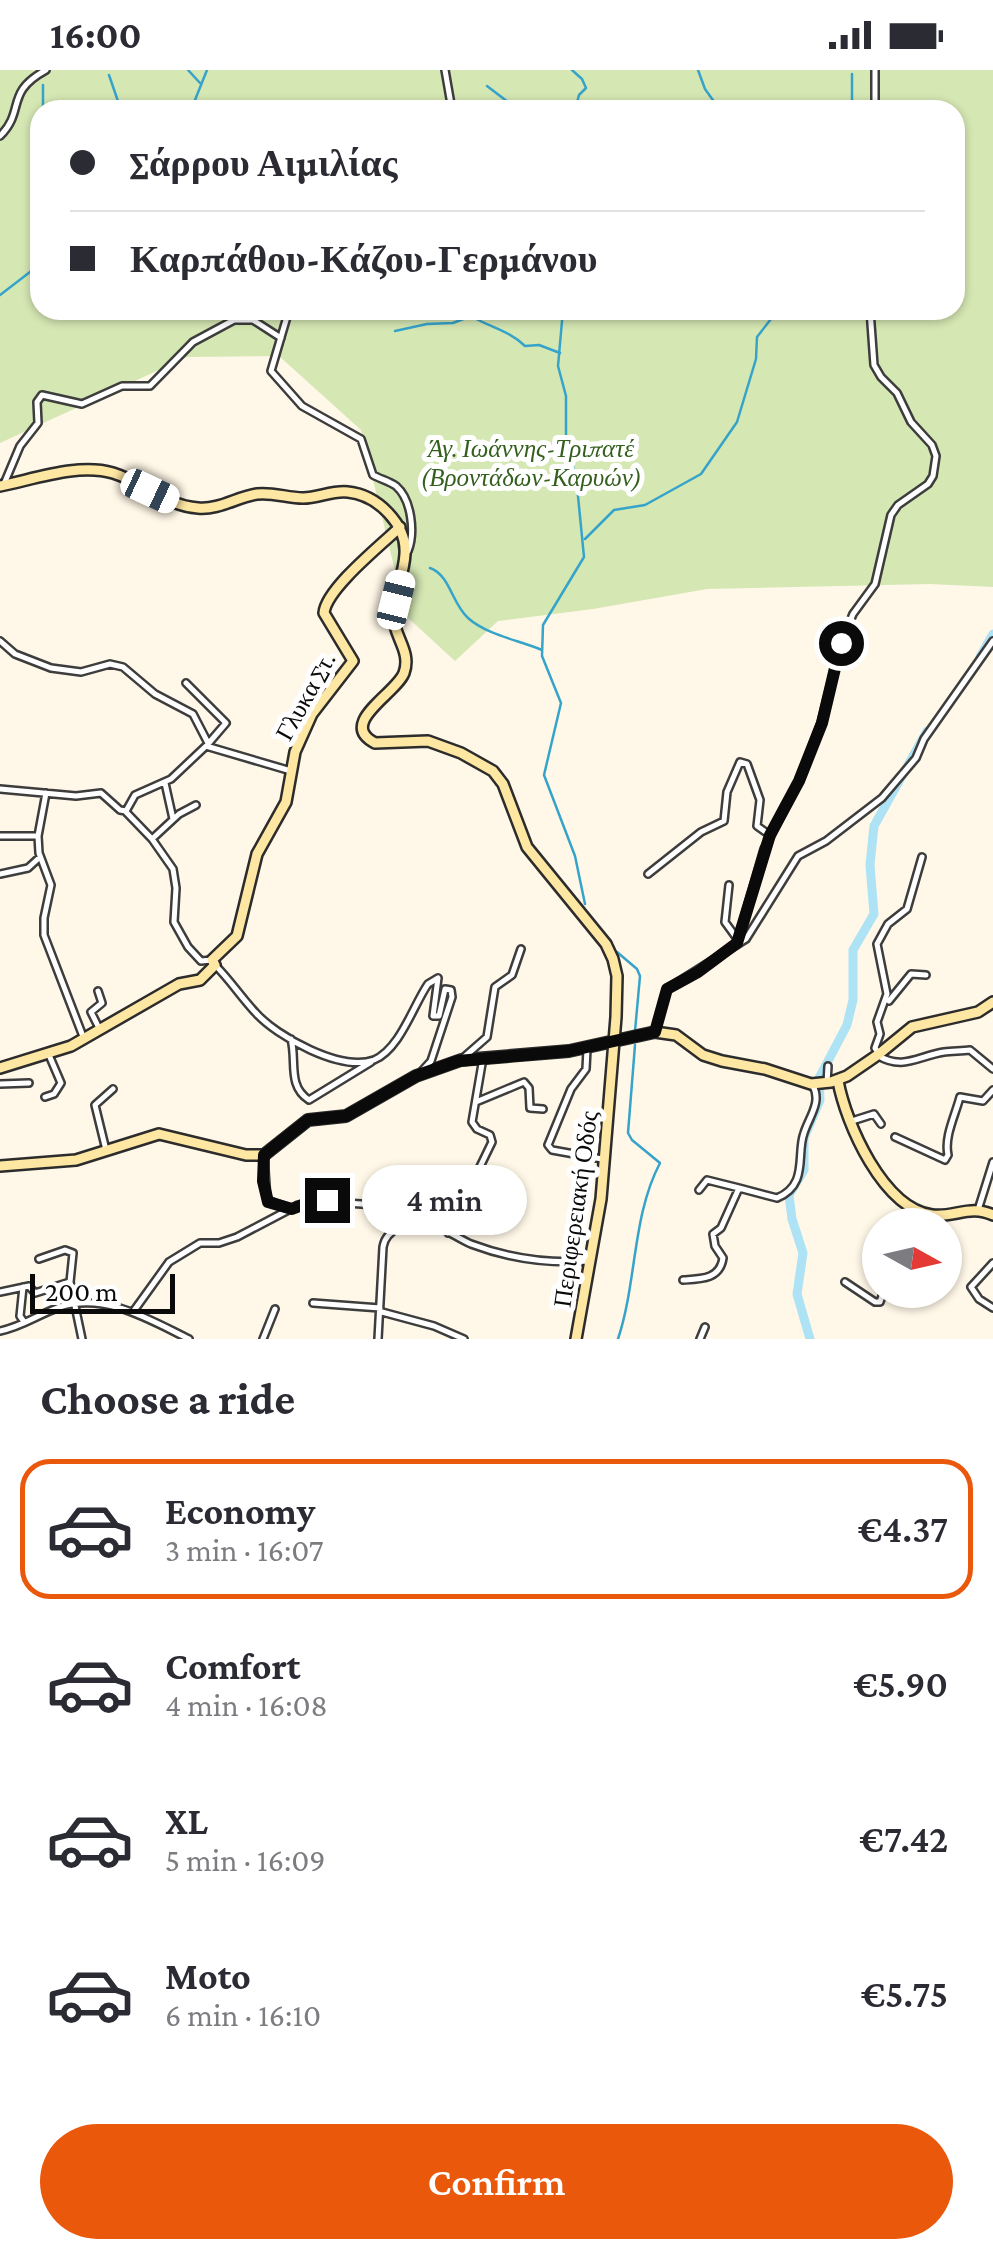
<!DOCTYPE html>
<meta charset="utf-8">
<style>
:root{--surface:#fff;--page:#f7f7f7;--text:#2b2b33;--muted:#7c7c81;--line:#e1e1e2;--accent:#ea580c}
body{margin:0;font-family:"Crimson Pro",serif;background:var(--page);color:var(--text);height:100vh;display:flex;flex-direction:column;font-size:38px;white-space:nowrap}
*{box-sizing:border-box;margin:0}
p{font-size:32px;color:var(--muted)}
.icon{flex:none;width:55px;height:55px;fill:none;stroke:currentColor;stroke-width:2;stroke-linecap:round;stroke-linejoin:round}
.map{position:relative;height:1269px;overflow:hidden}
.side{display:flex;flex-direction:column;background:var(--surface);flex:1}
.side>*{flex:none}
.hud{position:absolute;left:30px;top:30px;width:935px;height:220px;border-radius:30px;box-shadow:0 2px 8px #0004;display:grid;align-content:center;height:220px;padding:0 40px;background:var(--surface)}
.needle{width:65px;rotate:98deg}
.tools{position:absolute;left:862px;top:1138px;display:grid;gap:20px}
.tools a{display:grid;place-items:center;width:100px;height:100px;border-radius:50%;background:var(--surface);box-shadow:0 2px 8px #0004;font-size:50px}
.scale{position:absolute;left:30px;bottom:25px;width:145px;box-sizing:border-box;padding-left:10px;border:5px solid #0a0a0a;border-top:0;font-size:28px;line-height:35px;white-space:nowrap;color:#0a0a0a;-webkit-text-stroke:8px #fff;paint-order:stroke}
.end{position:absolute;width:45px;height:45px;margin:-22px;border:12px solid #0a0a0a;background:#fff;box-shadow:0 0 0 5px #fff}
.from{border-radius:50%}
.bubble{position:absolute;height:70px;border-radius:35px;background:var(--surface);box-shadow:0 2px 8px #0004;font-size:32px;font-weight:600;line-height:70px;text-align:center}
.car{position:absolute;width:30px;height:60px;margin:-30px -15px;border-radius:12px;box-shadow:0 0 8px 2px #0007;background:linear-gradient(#fff 24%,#345 0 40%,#fff 0 76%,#345 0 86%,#fff 0)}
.hud b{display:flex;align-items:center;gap:35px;height:95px;font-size:38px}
.hud b+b{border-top:2px solid var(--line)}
.hud i{width:25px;height:25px;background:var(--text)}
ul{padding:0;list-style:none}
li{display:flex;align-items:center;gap:30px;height:140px;margin:0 20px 15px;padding:0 20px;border:5px solid transparent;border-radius:30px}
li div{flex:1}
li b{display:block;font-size:38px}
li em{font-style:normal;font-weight:600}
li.selected{border-color:var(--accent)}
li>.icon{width:90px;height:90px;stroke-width:1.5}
h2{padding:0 40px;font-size:45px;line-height:120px}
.button{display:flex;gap:20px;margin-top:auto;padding:20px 40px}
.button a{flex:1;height:115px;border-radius:60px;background:var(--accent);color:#fff;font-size:40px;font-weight:600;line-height:115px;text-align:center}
.status{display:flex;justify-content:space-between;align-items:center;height:70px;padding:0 50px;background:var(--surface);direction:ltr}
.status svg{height:28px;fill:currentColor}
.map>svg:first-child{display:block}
</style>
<div class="status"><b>16:00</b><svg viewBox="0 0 49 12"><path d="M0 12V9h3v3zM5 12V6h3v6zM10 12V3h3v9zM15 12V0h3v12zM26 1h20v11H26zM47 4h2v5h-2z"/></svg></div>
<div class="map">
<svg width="993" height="1269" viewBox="0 0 993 1269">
<rect width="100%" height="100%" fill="#fff7e7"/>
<path fill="#d5e7b3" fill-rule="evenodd" d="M 0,0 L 993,0 L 993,517 L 930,514 L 707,519 L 593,539 L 498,551 L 455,591 L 406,546 L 361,360 L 279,286 L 187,287 L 0,373 ZM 40,40 L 955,40 L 955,240 L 40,240 Z"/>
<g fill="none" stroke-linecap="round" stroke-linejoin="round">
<path stroke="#36a3ca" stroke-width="2.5" d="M 188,0 L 200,13
M 572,0 L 582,9 L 586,18 L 579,25 L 575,40
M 698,0 L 705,19 L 720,40
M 852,4 L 852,40
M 109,5 L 121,40
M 43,15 L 43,40
M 487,16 L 508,32 L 513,40
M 191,40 L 207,0
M 0,225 L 30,202 L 40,190
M 563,240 L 558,296 L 566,326 L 566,375 L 576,406 L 584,487 L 543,555 L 542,586 L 561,633 L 544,705 L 575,786 L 585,834
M 395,261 L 427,254 L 453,253 L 471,246 C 489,257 510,261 525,276 L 539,275 L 560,283
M 585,469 L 614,440 L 645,435 L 701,404 L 737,352 L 756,289 L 757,267 L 778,240
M 430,498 C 450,505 452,534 468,548 C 487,565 518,570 542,580
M 617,882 L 637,899 L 640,906 L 635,961
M 618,1269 C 637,1212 632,1146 660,1093 L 632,1070 L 628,1063 L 635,975"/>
<path stroke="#ade3f4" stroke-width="9" d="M 980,587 L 993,564
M 810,1269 L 797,1224 L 803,1183 L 792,1149 L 789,1125 L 804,1100 L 804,1068 L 820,1030 L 819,1008 L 847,955 L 853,930 L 853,880 L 874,844 L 870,795 L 874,756 L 927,661"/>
<g stroke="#3d3d3d" stroke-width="10">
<path id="street" d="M 445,0 L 452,40
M 875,40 L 875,0
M 0,66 C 26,40 4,23 46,0
M 289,240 L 271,301 L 302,336 L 361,369 L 373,405 C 380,409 389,411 396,416 C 412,430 415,463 408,481
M 4,414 L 20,376 L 38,353 L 37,332 L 42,325 L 82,334 L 122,316 L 150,316 L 193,272 L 234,250 L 253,250 L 281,268
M 0,571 L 15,584 L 51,598 L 81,602 L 110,594 L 123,597 L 155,624 L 193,644 L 208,673
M 186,613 L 226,653 L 208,674
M 165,713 L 173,749
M 0,719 L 76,726 L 101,723 L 120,740 L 126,741 L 135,725 L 171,709 L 206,676 L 291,701
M 46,723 L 38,766 L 39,783 L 51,815 L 44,848 L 44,865 L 84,969
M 126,742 L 152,769 L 173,799 L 176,818 L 174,852 L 188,877 L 201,891 L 212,890
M 0,766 L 38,766
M 152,769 L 179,744 L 196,735
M 0,804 L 28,798 L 40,787
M 648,804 L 701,762 L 724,751 L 727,722 L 740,692 L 747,694 L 760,730 L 757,756 L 770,765
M 729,815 L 725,852 L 738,870
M 737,873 L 764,779 L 799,711 L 821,653 L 841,573 L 853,544 L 875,514 L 891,445 L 898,435 L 928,414 L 933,406 L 936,386 L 932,375 L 911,352 L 897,323 L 881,307 L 874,295 L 870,240
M 215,895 C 230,910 241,927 255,942 C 277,967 341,1002 374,990 C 400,979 413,936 428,914 L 438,908 L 433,946 L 439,946 L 445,919 L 451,920 L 452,927 L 431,991 L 421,1002
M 98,921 L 102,933 L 91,942 L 99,958
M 889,931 L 911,904 L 926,905
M 655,962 L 667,919 L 746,869 L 798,786 L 826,771 L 882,728 L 916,688 L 924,669 L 993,571
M 291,969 C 297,991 287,1016 309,1030 L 371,992
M 587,979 L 586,999 L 571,1019 L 548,1075 L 552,1080 L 602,1089
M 879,984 L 875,978 L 880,964 L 877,952 L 887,924 L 877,874 L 888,854 L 907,839 L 922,787
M 877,985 C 903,1001 918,986 944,982 C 952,981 961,981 970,980 L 993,999
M 463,988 L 487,967 L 495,917 L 512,905 L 521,879
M 827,1013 L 828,996
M 0,1014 L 29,1013
M 45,1027 L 54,1024 L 61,1013 L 49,985
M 476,1032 L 524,1012 L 529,1018 L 530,1038 L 543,1039
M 852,1051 L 874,1044 L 881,1054
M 895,1067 L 945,1090 L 948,1085 C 944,1067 955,1046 960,1027 L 983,1031 L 993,1020
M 106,1080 L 95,1035 L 113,1019
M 264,1086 L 267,1130 L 292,1139
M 699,1120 L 707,1110 L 739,1118
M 978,1140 L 993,1092
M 915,1141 L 915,1155
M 448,1163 L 471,1142 L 480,1117 L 477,1103 L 492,1072 L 490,1065 L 477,1059 L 472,1052 L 483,988
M 39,1189 L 65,1180 L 73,1183 L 70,1212 L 82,1269
M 993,1193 L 971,1217 L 979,1229 L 993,1238
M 683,1210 C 702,1209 720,1209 723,1188 L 715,1176 L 713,1164 L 721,1158 L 739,1118 L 777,1128 C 809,1115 796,1084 804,1063 C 809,1047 822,1032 813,1016
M 845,1212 L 875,1232 L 880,1232 L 884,1220
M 23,1217 L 20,1246 L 24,1252
M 0,1222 L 29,1216 L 35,1223 L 70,1212
M 313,1233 L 380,1238
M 133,1242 L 169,1192 L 200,1173 L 219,1173 L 237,1167 L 298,1135 L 314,1131 L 393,1136 L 396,1140 L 393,1159
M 382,1242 L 434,1256 L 464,1269
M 0,1261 C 22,1257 39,1244 60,1237 C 105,1222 150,1250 189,1269
M 263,1269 L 275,1239
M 378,1269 L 383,1177 C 386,1159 409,1150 427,1154 C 442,1156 457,1168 471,1174 C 508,1188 549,1194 589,1191
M 700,1269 L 705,1257"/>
</g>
<g stroke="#2c2c2c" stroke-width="14">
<path id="secondary" d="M 0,416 C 35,409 78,393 113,403 C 143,412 166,436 198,438 C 219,440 237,427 257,424 C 272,422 288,428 303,428 C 318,428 333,420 348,422 C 378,425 407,455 405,484 C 404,505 394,524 393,544 C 393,566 412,581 404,603 C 396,624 337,653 375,673 L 428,671 L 461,683 L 493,701 L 503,714 L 527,777 L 606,874 L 613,889 L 617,906 L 616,947 L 601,1129 L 576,1269
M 0,998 L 71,976 L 179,914 L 200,910 L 215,895 L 212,890 L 237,866 L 257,784 L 286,732 L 295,682 L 312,644 L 353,591 L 324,543 C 326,519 381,475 400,457
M 838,1011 C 846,1054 883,1138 932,1145 C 954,1148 970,1134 993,1145
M 0,1096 L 76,1090 L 159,1064 L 246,1085 L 264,1085 L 308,1050 L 346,1046 L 416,1006 L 461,990 L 569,981 L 655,962 L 676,965 L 703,985 L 722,991 L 765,999 L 811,1014 L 831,1012 L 847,1006 L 879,984 L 912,957 L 978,942 L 993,932"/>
</g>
<use href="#street" stroke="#fff" stroke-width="5"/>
<use href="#secondary" stroke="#fee7a3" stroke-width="9"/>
</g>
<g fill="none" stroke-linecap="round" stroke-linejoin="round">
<path stroke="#0a0a0a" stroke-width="12" d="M 327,1130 L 310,1132 L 292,1139 L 268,1132 L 263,1111 L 264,1085 L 308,1050 L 346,1046 L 416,1006 L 458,991 L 569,981 L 655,962 L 667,919 L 698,902 L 737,873 L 770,765 L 799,711 L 822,653 L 841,573"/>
</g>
<g text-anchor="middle" stroke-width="10" stroke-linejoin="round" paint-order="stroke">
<g font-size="25" font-style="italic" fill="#345f1d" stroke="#fff">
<text x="531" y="387">Άγ. Ιωάννης-Τριπατέ<tspan x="531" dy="29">(Βροντάδων-Καρυών)</tspan></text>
</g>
<g font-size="25" fill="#0a0a0a" stroke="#fff">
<text transform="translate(305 626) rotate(-61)" y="9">Γλυκα Στ.</text>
<text transform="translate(575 1139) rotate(-82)" y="9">Περιφερειακή Οδός</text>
</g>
</g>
</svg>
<div class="tools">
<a><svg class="needle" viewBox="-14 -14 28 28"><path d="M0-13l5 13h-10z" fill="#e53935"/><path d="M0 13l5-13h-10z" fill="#7c7c81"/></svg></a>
</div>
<div class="scale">200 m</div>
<i class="end from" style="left:841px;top:573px"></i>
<i class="end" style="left:327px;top:1130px"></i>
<div class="bubble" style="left:362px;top:1095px;width:165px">4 min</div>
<i class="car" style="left:150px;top:421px;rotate:115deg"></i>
<i class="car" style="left:396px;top:530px;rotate:14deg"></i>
<div class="hud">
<b><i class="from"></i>Σάρρου Αιμιλίας</b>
<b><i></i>Καρπάθου-Κάζου-Γερμάνου</b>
</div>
</div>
<section class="side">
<h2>Choose a ride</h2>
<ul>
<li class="selected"><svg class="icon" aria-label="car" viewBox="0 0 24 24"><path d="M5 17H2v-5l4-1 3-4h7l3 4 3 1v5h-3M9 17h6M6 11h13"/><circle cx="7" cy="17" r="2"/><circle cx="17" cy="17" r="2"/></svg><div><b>Economy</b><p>3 min · 16:07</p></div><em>€4.37</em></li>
<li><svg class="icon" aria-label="car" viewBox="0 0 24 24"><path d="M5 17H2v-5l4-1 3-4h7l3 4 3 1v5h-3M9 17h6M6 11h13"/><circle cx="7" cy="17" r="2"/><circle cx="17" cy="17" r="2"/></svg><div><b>Comfort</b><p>4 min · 16:08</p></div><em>€5.90</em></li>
<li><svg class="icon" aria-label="car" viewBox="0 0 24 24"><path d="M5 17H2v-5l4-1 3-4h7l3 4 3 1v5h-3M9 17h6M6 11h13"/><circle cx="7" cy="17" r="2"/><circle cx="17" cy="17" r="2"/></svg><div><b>XL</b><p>5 min · 16:09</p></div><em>€7.42</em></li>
<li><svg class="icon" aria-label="car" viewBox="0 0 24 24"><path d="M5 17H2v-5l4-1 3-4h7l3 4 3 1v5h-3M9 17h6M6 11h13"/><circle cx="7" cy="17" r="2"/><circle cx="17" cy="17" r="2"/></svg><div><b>Moto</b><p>6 min · 16:10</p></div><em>€5.75</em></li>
</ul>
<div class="button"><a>Confirm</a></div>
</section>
